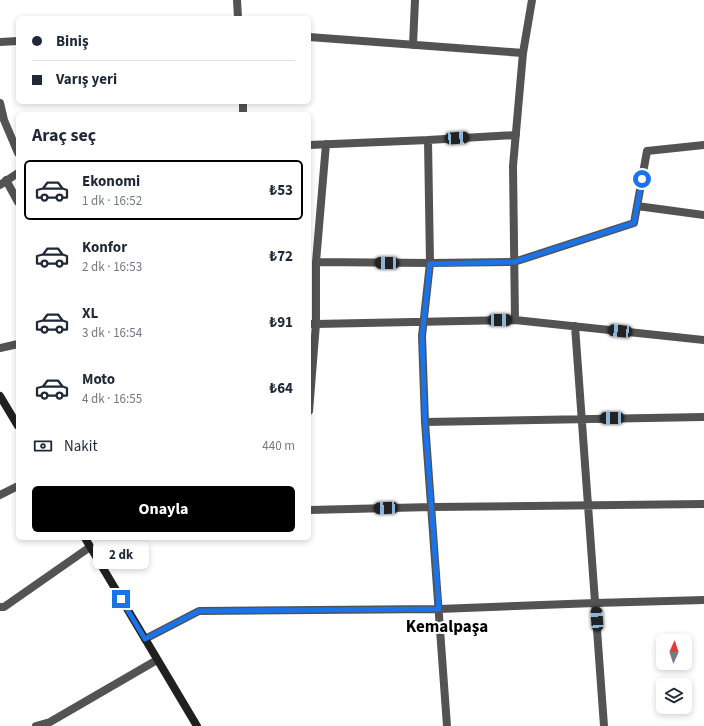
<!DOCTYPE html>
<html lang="tr">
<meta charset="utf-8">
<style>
:root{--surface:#fff;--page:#f6f6f7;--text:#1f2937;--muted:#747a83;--line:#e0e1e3;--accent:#000}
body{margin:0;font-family:"Source Sans 3",sans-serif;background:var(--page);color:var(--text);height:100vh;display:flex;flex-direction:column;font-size:15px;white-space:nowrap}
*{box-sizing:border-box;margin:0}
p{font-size:13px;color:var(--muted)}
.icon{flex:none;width:22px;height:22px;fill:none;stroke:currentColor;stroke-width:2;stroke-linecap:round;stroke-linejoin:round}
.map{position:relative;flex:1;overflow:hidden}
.drawer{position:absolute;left:16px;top:112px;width:295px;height:428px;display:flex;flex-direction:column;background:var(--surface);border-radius:6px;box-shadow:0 2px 6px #0003}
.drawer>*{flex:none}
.guide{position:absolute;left:16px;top:16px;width:295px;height:88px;border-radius:6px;box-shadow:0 2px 6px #0003;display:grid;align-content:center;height:88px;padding:0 16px;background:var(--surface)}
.needle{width:26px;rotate:3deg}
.buttons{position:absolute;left:656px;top:634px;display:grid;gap:8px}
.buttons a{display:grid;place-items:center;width:36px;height:36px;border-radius:6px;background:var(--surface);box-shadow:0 2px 6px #0003;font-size:20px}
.end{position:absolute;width:18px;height:18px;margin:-9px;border:5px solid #1a73e8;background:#fff;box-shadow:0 0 0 2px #fff}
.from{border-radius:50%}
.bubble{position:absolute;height:28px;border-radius:6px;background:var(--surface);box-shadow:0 2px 6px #0003;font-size:13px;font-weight:700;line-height:28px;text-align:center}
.car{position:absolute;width:12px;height:24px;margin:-12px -6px;border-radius:5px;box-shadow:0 0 3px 1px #0007;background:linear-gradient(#222 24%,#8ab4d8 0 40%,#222 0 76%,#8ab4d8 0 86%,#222 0)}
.guide b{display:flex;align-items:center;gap:14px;height:38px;font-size:15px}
.guide b+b{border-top:1px solid var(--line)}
.guide i{width:10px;height:10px;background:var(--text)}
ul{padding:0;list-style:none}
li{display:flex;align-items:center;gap:12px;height:60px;margin:0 8px 6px;padding:0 8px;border:2px solid transparent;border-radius:6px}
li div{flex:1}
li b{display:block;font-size:15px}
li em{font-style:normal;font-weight:700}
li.selected{border-color:var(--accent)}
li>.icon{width:36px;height:36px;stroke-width:1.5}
h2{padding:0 16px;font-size:18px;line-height:48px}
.pay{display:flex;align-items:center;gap:10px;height:44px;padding:0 16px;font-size:15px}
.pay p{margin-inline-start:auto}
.action{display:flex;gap:8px;margin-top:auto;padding:8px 16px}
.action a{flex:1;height:46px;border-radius:6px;background:var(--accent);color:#fff;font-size:16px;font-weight:700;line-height:46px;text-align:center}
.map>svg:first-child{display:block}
</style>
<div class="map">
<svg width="704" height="726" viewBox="0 0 704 726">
<rect width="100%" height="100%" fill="#fff"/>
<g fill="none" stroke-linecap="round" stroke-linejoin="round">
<path stroke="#535353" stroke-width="8" d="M 237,0 L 238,18
M 532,0 L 523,53 L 513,166 L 515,320 L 704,340
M 309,37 L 523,53
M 0,42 L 18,41
M 413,45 L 415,0
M 243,102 L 243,114
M 0,103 L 4,120 L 18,153
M 309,145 L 428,140
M 704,145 L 647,151 L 634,223 L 514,262 L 430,263 L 422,336 L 425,422 L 704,417
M 6,180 L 18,202
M 0,185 L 18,173
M 637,206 L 704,215
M 316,262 L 326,144
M 309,324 L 316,324 L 316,262 L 430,263 L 428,140 L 516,135
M 575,326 L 604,726
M 0,348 L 18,344
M 309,411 L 316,324 L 515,320
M 425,422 L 447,726
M 0,495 L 18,486
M 309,510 L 432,507 L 704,504
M 0,607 L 4,607 L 90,547
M 145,639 L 199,611 L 439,609 L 595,603 L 704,600
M 36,726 L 50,722 L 157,660"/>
<path stroke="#202020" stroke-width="8" d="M 0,396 L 18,426
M 85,538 L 197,726"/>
</g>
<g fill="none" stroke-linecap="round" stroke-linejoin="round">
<path stroke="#1a73e8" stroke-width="5" d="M 121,599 L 145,639 L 199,611 L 439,609 L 425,422 L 422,336 L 430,264 L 514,262 L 634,223 L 642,179"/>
</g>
<g text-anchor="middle" stroke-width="4" stroke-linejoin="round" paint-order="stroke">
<g font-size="17" font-weight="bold" fill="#000" stroke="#fff">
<text x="447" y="632">Kemalpaşa</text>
</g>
</g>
</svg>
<div class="buttons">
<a><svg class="needle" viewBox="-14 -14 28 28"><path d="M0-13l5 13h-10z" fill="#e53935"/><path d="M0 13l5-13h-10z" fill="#747a83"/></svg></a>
<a><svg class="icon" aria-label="layers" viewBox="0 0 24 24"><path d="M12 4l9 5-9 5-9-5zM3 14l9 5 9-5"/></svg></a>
</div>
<i class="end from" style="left:642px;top:179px"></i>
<i class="end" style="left:121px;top:599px"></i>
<div class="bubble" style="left:93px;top:541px;width:56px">2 dk</div>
<i class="car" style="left:457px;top:138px;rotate:86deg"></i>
<i class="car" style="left:387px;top:263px;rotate:271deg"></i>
<i class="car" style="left:500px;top:320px;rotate:89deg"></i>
<i class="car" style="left:620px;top:331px;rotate:276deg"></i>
<i class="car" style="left:612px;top:418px;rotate:269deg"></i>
<i class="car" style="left:386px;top:508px;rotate:268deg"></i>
<i class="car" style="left:597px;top:619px;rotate:356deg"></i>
<div class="guide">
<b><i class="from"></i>Biniş</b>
<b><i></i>Varış yeri</b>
</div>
<section class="drawer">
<h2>Araç seç</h2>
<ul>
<li class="selected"><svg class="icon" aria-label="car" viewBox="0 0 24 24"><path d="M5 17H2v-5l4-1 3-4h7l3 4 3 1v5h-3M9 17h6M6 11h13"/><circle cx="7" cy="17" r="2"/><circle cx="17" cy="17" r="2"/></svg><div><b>Ekonomi</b><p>1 dk · 16:52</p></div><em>₺53</em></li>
<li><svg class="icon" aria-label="car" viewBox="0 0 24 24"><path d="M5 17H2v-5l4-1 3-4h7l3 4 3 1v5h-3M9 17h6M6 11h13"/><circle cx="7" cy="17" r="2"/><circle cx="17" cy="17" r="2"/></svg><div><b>Konfor</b><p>2 dk · 16:53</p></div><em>₺72</em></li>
<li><svg class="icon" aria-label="car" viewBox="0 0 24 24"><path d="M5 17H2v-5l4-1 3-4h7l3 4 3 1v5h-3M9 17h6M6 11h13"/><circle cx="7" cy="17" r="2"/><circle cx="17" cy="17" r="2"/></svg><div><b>XL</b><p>3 dk · 16:54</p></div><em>₺91</em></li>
<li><svg class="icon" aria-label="car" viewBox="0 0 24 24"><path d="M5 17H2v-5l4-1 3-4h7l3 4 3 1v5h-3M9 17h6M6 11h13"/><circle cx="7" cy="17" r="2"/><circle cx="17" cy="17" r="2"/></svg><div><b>Moto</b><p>4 dk · 16:55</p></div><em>₺64</em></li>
</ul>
<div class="pay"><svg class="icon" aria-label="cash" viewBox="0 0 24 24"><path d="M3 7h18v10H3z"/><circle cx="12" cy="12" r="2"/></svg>Nakit<p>440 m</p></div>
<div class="action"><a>Onayla</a></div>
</section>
</div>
